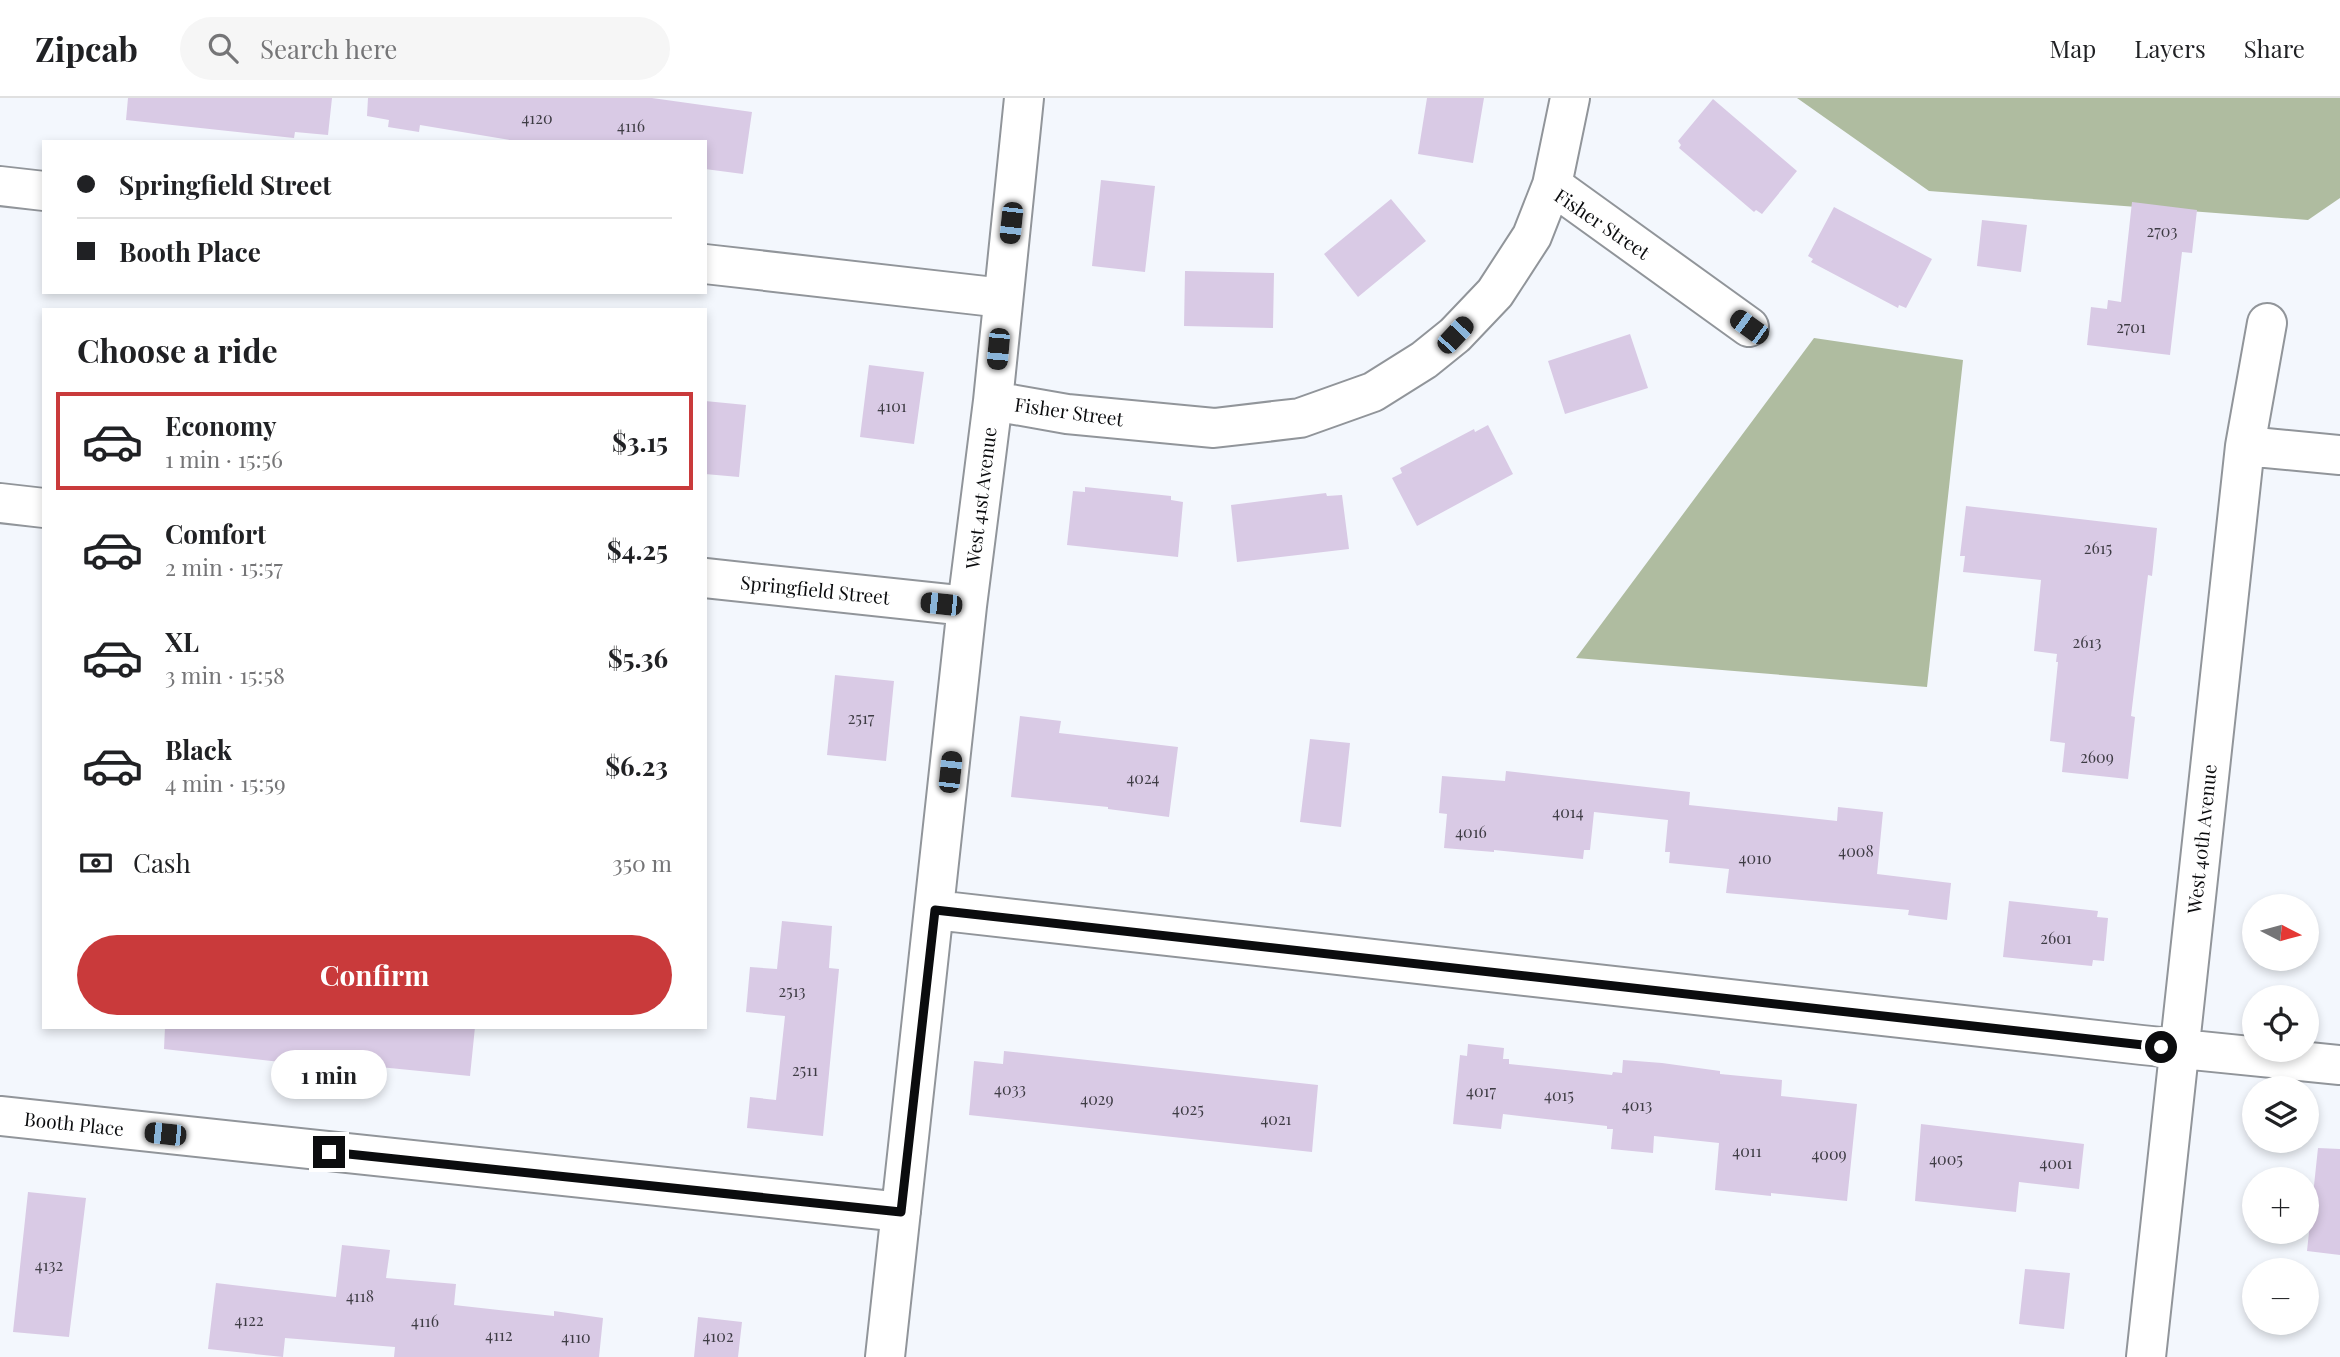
<!DOCTYPE html>
<meta charset="utf-8">
<style>
:root{--surface:#fff;--page:#f6f6f6;--text:#202124;--muted:#757577;--line:#e0e0e0;--accent:#c93a3b}
body{margin:0;font-family:"Playfair Display",serif;background:var(--page);color:var(--text);height:100vh;display:flex;flex-direction:column;font-size:26px;white-space:nowrap}
*{box-sizing:border-box;margin:0}
p{font-size:23px;color:var(--muted)}
.icon{flex:none;width:38px;height:38px;fill:none;stroke:currentColor;stroke-width:2;stroke-linecap:round;stroke-linejoin:round}
.map{position:relative;flex:1;overflow:hidden}
.panel{position:absolute;left:42px;top:210px;width:665px;height:721px;display:flex;flex-direction:column;background:var(--surface);border-radius:0px;box-shadow:0 4px 10px #0003}
.panel>*{flex:none}
.hud{position:absolute;left:42px;top:42px;width:665px;height:154px;border-radius:0px;box-shadow:0 4px 10px #0003;display:grid;align-content:center;height:154px;padding:0 35px;background:var(--surface)}
.needle{width:46px;rotate:96deg}
.buttons{position:absolute;left:2242px;top:796px;display:grid;gap:14px}
.buttons a{display:grid;place-items:center;width:77px;height:77px;border-radius:50%;background:var(--surface);box-shadow:0 4px 10px #0003;font-size:35px}
.end{position:absolute;width:32px;height:32px;margin:-16px;border:9px solid #0b0c0e;background:#fff;box-shadow:0 0 0 4px #fff}
.from{border-radius:50%}
.bubble{position:absolute;height:49px;border-radius:24px;background:var(--surface);box-shadow:0 4px 10px #0003;font-size:23px;font-weight:700;line-height:49px;text-align:center}
.car{position:absolute;width:21px;height:42px;margin:-21px -10px;border-radius:9px;box-shadow:0 0 5px 2px #0007;background:linear-gradient(#222 24%,#8ab4d8 0 40%,#222 0 76%,#8ab4d8 0 86%,#222 0)}
.hud b{display:flex;align-items:center;gap:24px;height:66px;font-size:26px}
.hud b+b{border-top:2px solid var(--line)}
.hud i{width:18px;height:18px;background:var(--text)}
ul{padding:0;list-style:none}
li{display:flex;align-items:center;gap:21px;height:98px;margin:0 14px 10px;padding:0 21px;border:4px solid transparent;border-radius:0px}
li div{flex:1}
li b{display:block;font-size:26px}
li em{font-style:normal;font-weight:700}
li.on{border-color:var(--accent)}
li>.icon{width:63px;height:63px;stroke-width:1.5}
h2{padding:0 35px;font-size:32px;line-height:84px}
.pay{display:flex;align-items:center;gap:18px;height:77px;padding:0 35px;font-size:26px}
.pay p{margin-inline-start:auto}
.action{display:flex;gap:14px;margin-top:auto;padding:14px 35px}
.action a{flex:1;height:80px;border-radius:42px;background:var(--accent);color:#fff;font-size:28px;font-weight:700;line-height:80px;text-align:center}
header{display:flex;align-items:center;gap:42px;box-sizing:border-box;height:98px;padding:0 35px;background:var(--surface);border-bottom:2px solid var(--line)}
header strong{font-size:33px}
nav{display:flex;gap:38px;margin-inline-start:auto;font-size:24px}
.search{width:490px;height:63px;background:var(--page);display:flex;align-items:center;gap:18px;box-sizing:border-box;padding:0 24px;border-radius:38px;color:var(--muted);font-size:26px}
.map>svg:first-child{display:block}
</style>
<header>
<strong>Zipcab</strong>
<div class="search"><svg class="icon" aria-label="search" viewBox="0 0 24 24"><circle cx="10" cy="10" r="6"/><path d="M15 15l6 6"/></svg>Search here</div>
<nav><a>Map</a><a>Layers</a><a>Share</a></nav>
</header>
<div class="map">
<svg width="2340" height="1259" viewBox="0 0 2340 1259">
<rect width="100%" height="100%" fill="#f3f7fd"/>
<path fill="#afbca0" d="M 1797,0 L 2340,0 L 2340,100 L 2308,122 L 1929,93 Z
M 1814,240 L 1963,262 L 1927,589 L 1576,560 Z"/>
<path fill="#d9cae5" d="M 128,0 L 332,0 L 328,37 L 295,34 L 294,40 L 126,22 Z
M 368,0 L 652,0 L 752,14 L 743,76 L 705,71 L 705,44 L 522,44 L 420,27 L 419,34 L 388,29 L 389,22 L 367,18 Z
M 1427,0 L 1484,0 L 1473,65 L 1418,56 Z
M 1713,1 L 1797,73 L 1762,116 L 1756,112 L 1754,114 L 1679,50 L 1681,47 L 1678,43 Z
M 1101,82 L 1155,88 L 1145,174 L 1092,168 Z
M 1391,101 L 1426,143 L 1358,199 L 1324,156 Z
M 2132,104 L 2197,112 L 2192,155 L 2182,154 L 2170,257 L 2087,247 L 2091,209 L 2107,211 L 2108,202 L 2121,204 Z
M 1834,109 L 1932,161 L 1906,210 L 1899,207 L 1898,210 L 1811,164 L 1813,161 L 1808,158 Z
M 1982,122 L 2027,127 L 2021,174 L 1977,168 Z
M 1185,173 L 1274,175 L 1273,230 L 1184,228 Z
M 1630,236 L 1648,290 L 1565,316 L 1548,263 Z
M 869,267 L 924,274 L 914,346 L 860,339 Z
M 705,303 L 746,307 L 739,379 L 705,376 Z
M 1488,327 L 1513,376 L 1417,428 L 1392,380 L 1402,375 L 1400,370 L 1474,331 L 1475,334 Z
M 1085,389 L 1171,398 L 1171,402 L 1183,404 L 1178,459 L 1067,447 L 1073,393 L 1085,394 Z
M 1326,395 L 1327,398 L 1342,397 L 1349,451 L 1237,464 L 1231,407 Z
M 1966,408 L 2157,430 L 2152,478 L 2148,477 L 2131,618 L 2135,619 L 2128,681 L 2062,674 L 2065,645 L 2050,643 L 2058,564 L 2056,564 L 2057,556 L 2034,553 L 2041,482 L 1963,474 L 1965,458 L 1960,458 Z
M 835,577 L 894,583 L 886,663 L 827,657 Z
M 1020,618 L 1061,623 L 1059,635 L 1178,649 L 1169,719 L 1108,711 L 1108,709 L 1011,699 Z
M 1310,641 L 1350,645 L 1341,729 L 1300,724 Z
M 1506,673 L 1690,694 L 1689,707 L 1837,723 L 1838,709 L 1883,714 L 1877,776 L 1951,785 L 1947,822 L 1908,817 L 1909,812 L 1726,795 L 1729,771 L 1669,765 L 1670,754 L 1665,754 L 1668,722 L 1594,714 L 1590,752 L 1584,752 L 1583,761 L 1494,752 L 1494,754 L 1444,750 L 1447,716 L 1439,715 L 1442,678 L 1505,683 Z
M 2009,803 L 2098,813 L 2097,819 L 2108,820 L 2104,863 L 2093,862 L 2092,868 L 2003,859 Z
M 782,823 L 832,828 L 829,870 L 839,871 L 823,1038 L 747,1030 L 750,999 L 776,1002 L 785,918 L 746,914 L 750,869 L 777,871 Z
M 165,929 L 475,929 L 470,978 L 289,960 L 289,965 L 164,951 Z
M 1468,946 L 1504,950 L 1503,961 L 1509,961 L 1509,966 L 1612,977 L 1613,974 L 1622,975 L 1623,962 L 1662,965 L 1720,973 L 1720,976 L 1782,982 L 1781,998 L 1857,1006 L 1847,1103 L 1771,1095 L 1771,1098 L 1715,1092 L 1719,1045 L 1654,1038 L 1653,1055 L 1611,1051 L 1613,1031 L 1607,1031 L 1607,1028 L 1503,1016 L 1501,1031 L 1453,1026 L 1460,957 L 1467,958 Z
M 1004,953 L 1318,987 L 1312,1054 L 969,1017 L 974,963 L 1003,966 Z
M 1921,1026 L 2084,1046 L 2079,1091 L 2019,1084 L 2016,1114 L 1915,1103 Z
M 2318,1050 L 2340,1051 L 2340,1157 L 2307,1153 Z
M 28,1094 L 86,1100 L 69,1239 L 13,1234 Z
M 342,1147 L 390,1152 L 386,1180 L 456,1186 L 454,1207 L 554,1218 L 554,1213 L 603,1220 L 599,1259 L 394,1259 L 395,1249 L 285,1240 L 283,1259 L 208,1251 L 216,1185 L 336,1199 Z
M 2025,1171 L 2070,1175 L 2064,1231 L 2019,1226 Z
M 698,1219 L 742,1224 L 738,1259 L 694,1259 Z"/>
<g fill="none" stroke-linecap="round" stroke-linejoin="round">
<g stroke="#91959a" stroke-width="42">
<path id="minor" d="M 1552,87 L 1749,229
M 0,88 L 44,93
M 705,166 L 1003,200
M 993,303 L 1067,316 L 1214,330 L 1300,320 L 1373,294 L 1424,262 L 1455,237 L 1495,195 L 1532,138 L 1552,87 L 1570,0
M 2245,348 L 2340,357
M 0,405 L 44,410
M 705,480 L 967,508
M 935,812 L 2142,947 L 2340,967
M 0,1018 L 901,1114
M 885,1259 L 967,508 L 993,303 L 1024,0
M 2146,1259 L 2245,348 L 2267,225"/>
</g>
<use href="#minor" stroke="#fff" stroke-width="38"/>
</g>
<g fill="none" stroke-linecap="round" stroke-linejoin="round">
<path stroke="#0b0c0e" stroke-width="9" d="M 329,1054 L 901,1114 L 935,812 L 2161,949"/>
</g>
<g text-anchor="middle" stroke-width="7" stroke-linejoin="round" paint-order="stroke">
<g font-size="16" fill="#3e3c44">
<text x="537" y="26">4120</text>
<text x="631" y="34">4116</text>
<text x="2162" y="139">2703</text>
<text x="2131" y="235">2701</text>
<text x="892" y="314">4101</text>
<text x="2098" y="456">2615</text>
<text x="2087" y="550">2613</text>
<text x="861" y="626">2517</text>
<text x="2097" y="665">2609</text>
<text x="1143" y="686">4024</text>
<text x="1568" y="720">4014</text>
<text x="1471" y="740">4016</text>
<text x="1856" y="759">4008</text>
<text x="1755" y="766">4010</text>
<text x="2056" y="846">2601</text>
<text x="792" y="899">2513</text>
<text x="805" y="978">2511</text>
<text x="1010" y="997">4033</text>
<text x="1481" y="999">4017</text>
<text x="1559" y="1003">4015</text>
<text x="1097" y="1007">4029</text>
<text x="1637" y="1013">4013</text>
<text x="1188" y="1017">4025</text>
<text x="1276" y="1027">4021</text>
<text x="1747" y="1059">4011</text>
<text x="1829" y="1062">4009</text>
<text x="1946" y="1067">4005</text>
<text x="2056" y="1071">4001</text>
<text x="49" y="1173">4132</text>
<text x="360" y="1204">4118</text>
<text x="249" y="1228">4122</text>
<text x="425" y="1229">4116</text>
<text x="499" y="1243">4112</text>
<text x="718" y="1244">4102</text>
<text x="576" y="1245">4110</text>
</g>
<g font-size="19" fill="#0b0c0e" stroke="#fff">
<text transform="translate(1602 126) rotate(34)" y="7">Fisher Street</text>
<text transform="translate(1069 314) rotate(8)" y="7">Fisher Street</text>
<text transform="translate(981 400) rotate(-83)" y="7">West 41st Avenue</text>
<text transform="translate(815 492) rotate(6)" y="7">Springfield Street</text>
<text transform="translate(2202 741) rotate(-84)" y="7">West 40th Avenue</text>
<text transform="translate(74 1026) rotate(6)" y="7">Booth Place</text>
</g>
</g>
</svg>
<div class="buttons">
<a><svg class="needle" viewBox="-14 -14 28 28"><path d="M0-13l5 13h-10z" fill="#e53935"/><path d="M0 13l5-13h-10z" fill="#757577"/></svg></a>
<a><svg class="icon" aria-label="locate" viewBox="0 0 24 24"><circle cx="12" cy="12" r="6"/><path d="M12 2v4M12 18v4M2 12h4M18 12h4"/></svg></a>
<a><svg class="icon" aria-label="layers" viewBox="0 0 24 24"><path d="M12 4l9 5-9 5-9-5zM3 14l9 5 9-5"/></svg></a>
<a>+</a>
<a>−</a>
</div>
<i class="end from" style="left:2161px;top:949px"></i>
<i class="end" style="left:329px;top:1054px"></i>
<div class="bubble" style="left:271px;top:952px;width:116px">1 min</div>
<i class="car" style="left:1011px;top:125px;rotate:186deg"></i>
<i class="car" style="left:1749px;top:229px;rotate:306deg"></i>
<i class="car" style="left:1455px;top:237px;rotate:43deg"></i>
<i class="car" style="left:998px;top:251px;rotate:185deg"></i>
<i class="car" style="left:941px;top:506px;rotate:276deg"></i>
<i class="car" style="left:950px;top:674px;rotate:6deg"></i>
<i class="car" style="left:165px;top:1036px;rotate:276deg"></i>
<div class="hud">
<b><i class="from"></i>Springfield Street</b>
<b><i></i>Booth Place</b>
</div>
<section class="panel">
<h2>Choose a ride</h2>
<ul>
<li class="on"><svg class="icon" aria-label="car" viewBox="0 0 24 24"><path d="M5 17H2v-5l4-1 3-4h7l3 4 3 1v5h-3M9 17h6M6 11h13"/><circle cx="7" cy="17" r="2"/><circle cx="17" cy="17" r="2"/></svg><div><b>Economy</b><p>1 min · 15:56</p></div><em>$3.15</em></li>
<li><svg class="icon" aria-label="car" viewBox="0 0 24 24"><path d="M5 17H2v-5l4-1 3-4h7l3 4 3 1v5h-3M9 17h6M6 11h13"/><circle cx="7" cy="17" r="2"/><circle cx="17" cy="17" r="2"/></svg><div><b>Comfort</b><p>2 min · 15:57</p></div><em>$4.25</em></li>
<li><svg class="icon" aria-label="car" viewBox="0 0 24 24"><path d="M5 17H2v-5l4-1 3-4h7l3 4 3 1v5h-3M9 17h6M6 11h13"/><circle cx="7" cy="17" r="2"/><circle cx="17" cy="17" r="2"/></svg><div><b>XL</b><p>3 min · 15:58</p></div><em>$5.36</em></li>
<li><svg class="icon" aria-label="car" viewBox="0 0 24 24"><path d="M5 17H2v-5l4-1 3-4h7l3 4 3 1v5h-3M9 17h6M6 11h13"/><circle cx="7" cy="17" r="2"/><circle cx="17" cy="17" r="2"/></svg><div><b>Black</b><p>4 min · 15:59</p></div><em>$6.23</em></li>
</ul>
<div class="pay"><svg class="icon" aria-label="cash" viewBox="0 0 24 24"><path d="M3 7h18v10H3z"/><circle cx="12" cy="12" r="2"/></svg>Cash<p>350 m</p></div>
<div class="action"><a>Confirm</a></div>
</section>
</div>
